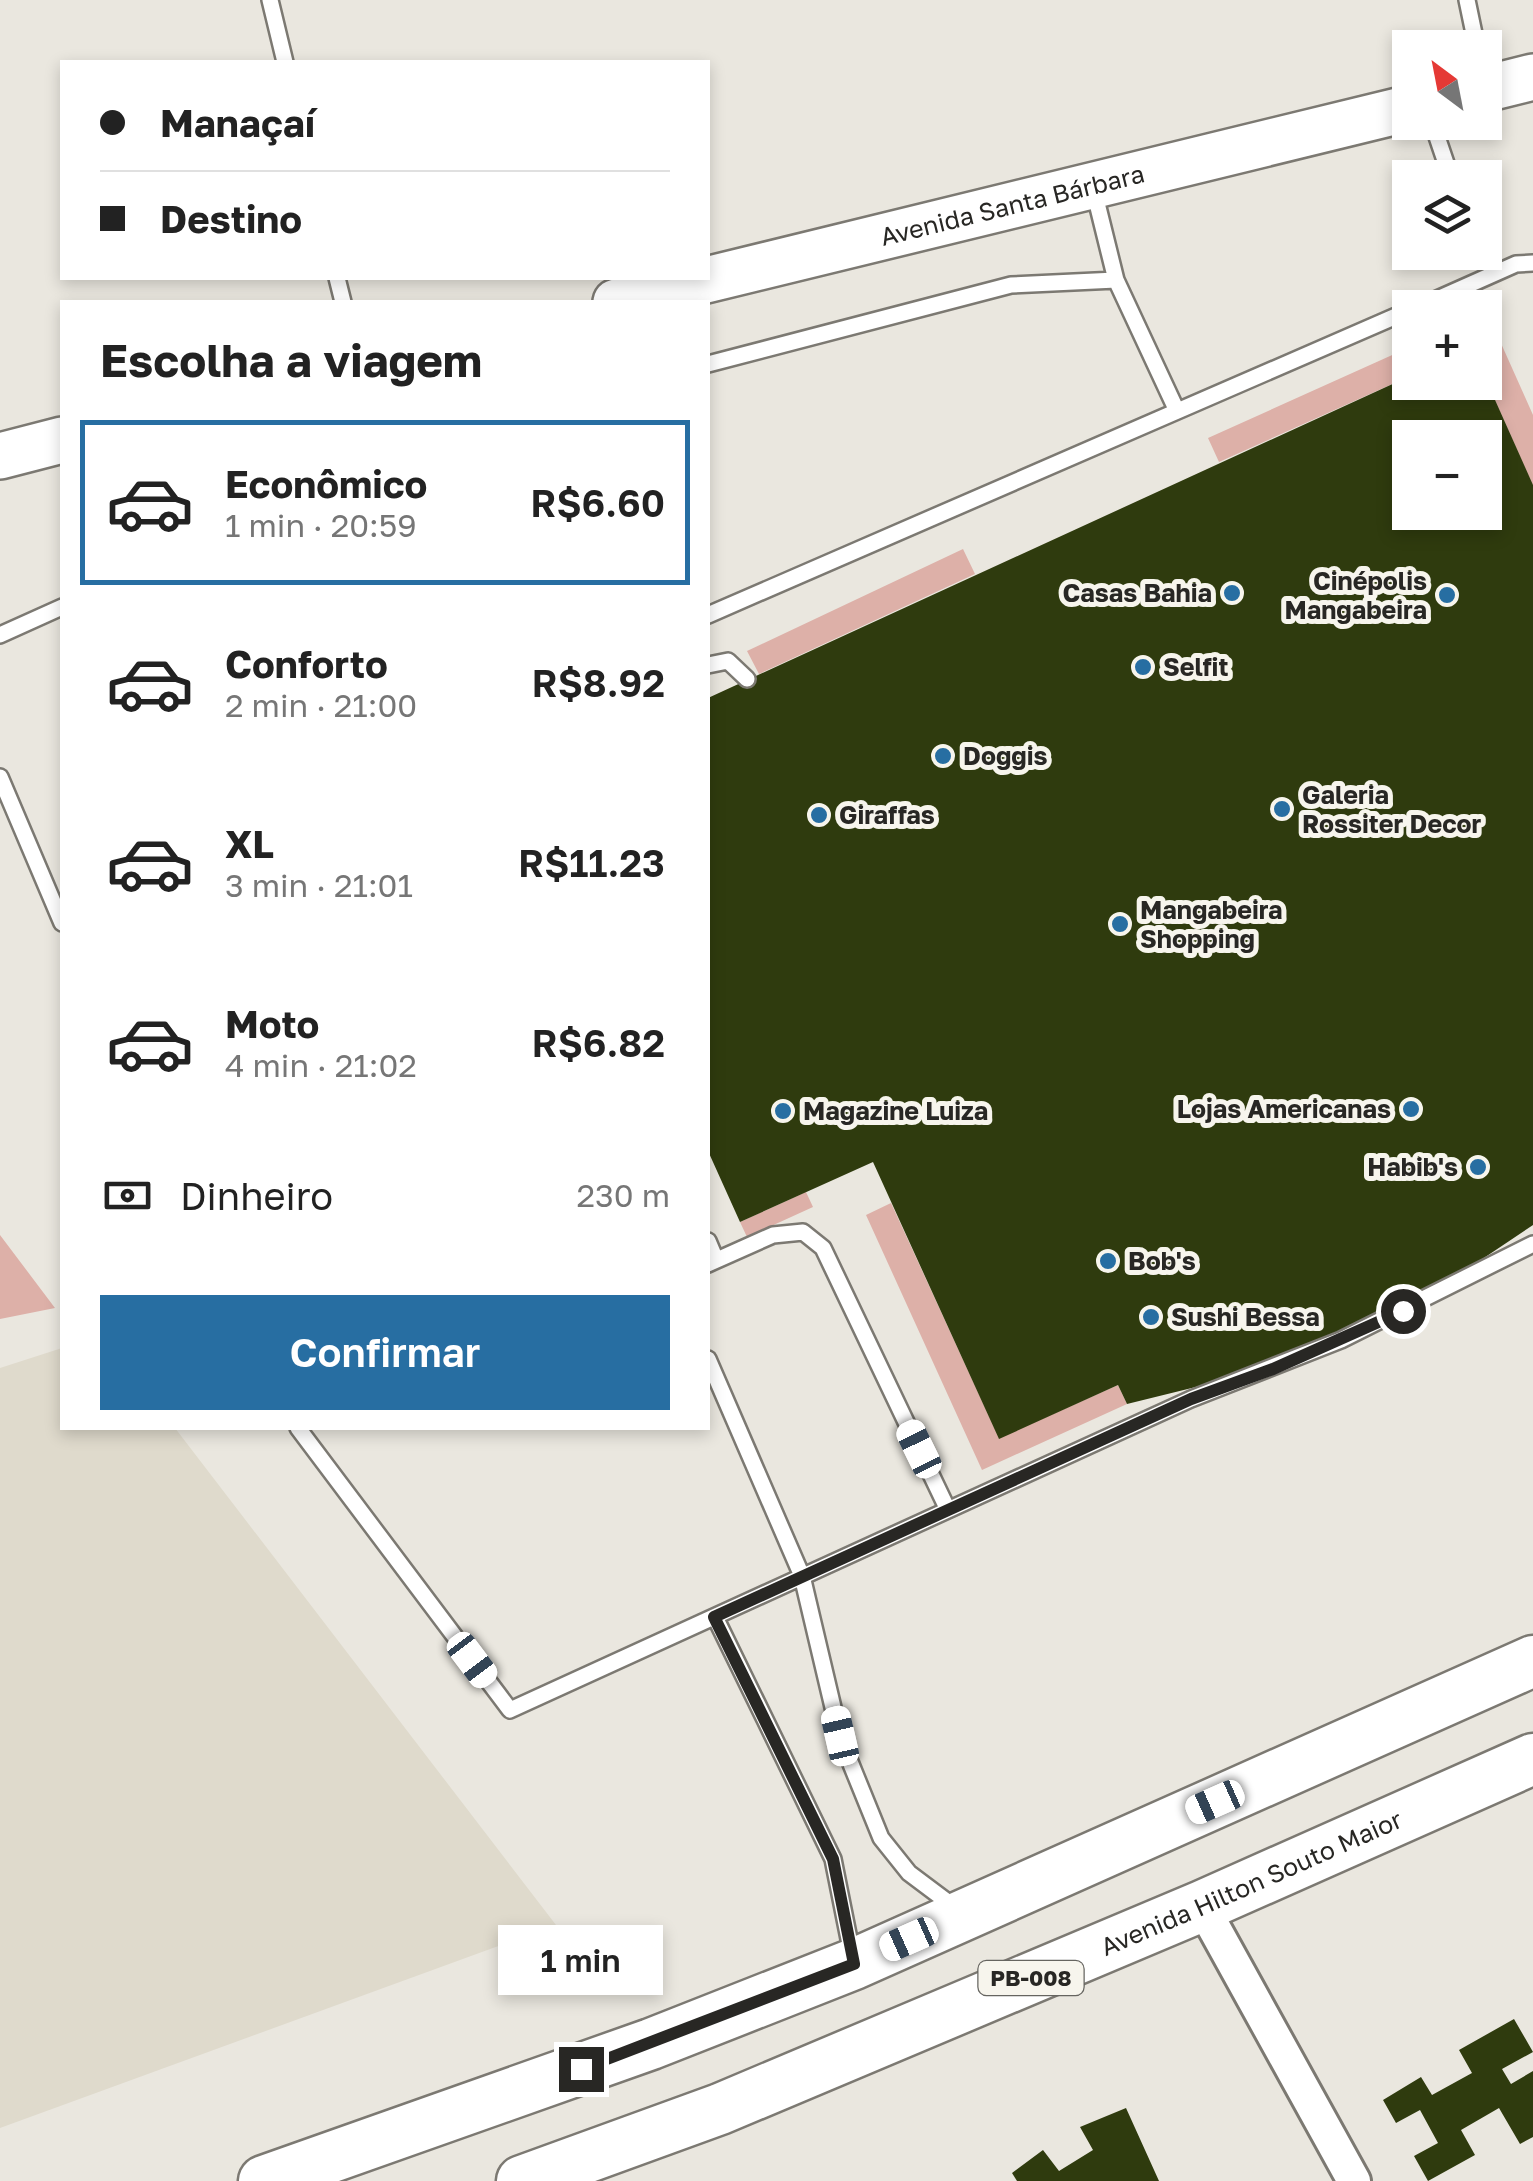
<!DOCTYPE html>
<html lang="pt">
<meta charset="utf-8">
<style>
:root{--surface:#fff;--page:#f6f6f6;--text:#222;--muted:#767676;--line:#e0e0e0;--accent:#276ea2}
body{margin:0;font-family:"Golos Text",sans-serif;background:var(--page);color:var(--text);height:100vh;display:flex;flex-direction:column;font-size:38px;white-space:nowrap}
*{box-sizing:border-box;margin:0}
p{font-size:32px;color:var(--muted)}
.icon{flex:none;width:55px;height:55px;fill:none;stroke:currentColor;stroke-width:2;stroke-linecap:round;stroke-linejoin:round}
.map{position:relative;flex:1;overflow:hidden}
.sheet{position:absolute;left:60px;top:300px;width:650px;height:1130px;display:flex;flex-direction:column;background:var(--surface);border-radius:0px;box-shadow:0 5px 15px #0003}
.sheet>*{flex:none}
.guide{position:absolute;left:60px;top:60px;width:650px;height:220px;border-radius:0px;box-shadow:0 5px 15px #0003;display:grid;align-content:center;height:220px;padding:0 40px;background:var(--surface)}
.needle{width:65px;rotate:328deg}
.controls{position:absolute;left:1392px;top:30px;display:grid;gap:20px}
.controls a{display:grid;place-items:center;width:110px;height:110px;border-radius:0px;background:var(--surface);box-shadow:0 5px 15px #0003;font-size:50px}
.end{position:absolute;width:45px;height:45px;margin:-22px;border:12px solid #282724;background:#fff;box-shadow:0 0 0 5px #fff}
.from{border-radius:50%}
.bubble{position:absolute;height:70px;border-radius:0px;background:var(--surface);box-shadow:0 5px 15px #0003;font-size:32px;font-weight:600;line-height:70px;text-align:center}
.car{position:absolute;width:30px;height:60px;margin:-30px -15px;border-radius:12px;box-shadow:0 0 8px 2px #0007;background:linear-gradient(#fff 24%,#345 0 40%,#fff 0 76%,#345 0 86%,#fff 0)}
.guide b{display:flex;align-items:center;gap:35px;height:95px;font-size:38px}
.guide b+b{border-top:2px solid var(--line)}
.guide i{width:25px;height:25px;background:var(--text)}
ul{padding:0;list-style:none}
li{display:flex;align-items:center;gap:30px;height:165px;margin:0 20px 15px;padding:0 20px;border:5px solid transparent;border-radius:0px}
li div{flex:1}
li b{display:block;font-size:38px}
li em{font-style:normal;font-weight:600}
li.selected{border-color:var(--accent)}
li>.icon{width:90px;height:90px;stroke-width:1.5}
h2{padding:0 40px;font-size:45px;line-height:120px}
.pay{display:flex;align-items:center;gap:25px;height:110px;padding:0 40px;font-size:38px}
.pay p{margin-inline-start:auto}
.button{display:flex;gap:20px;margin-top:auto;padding:20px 40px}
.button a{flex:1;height:115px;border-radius:0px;background:var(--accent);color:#fff;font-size:40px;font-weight:600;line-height:115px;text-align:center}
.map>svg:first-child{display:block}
</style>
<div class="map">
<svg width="1533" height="2181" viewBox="0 0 1533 2181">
<rect width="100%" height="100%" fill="#eae7df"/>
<path fill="#dfdacc" d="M 62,1348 L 62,1428 L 175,1428 L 556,1925 L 0,2128 L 0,1368 Z"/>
<path fill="#ddb0a8" d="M 1487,312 L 1533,415 L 1533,486 L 1485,378 Z
M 1410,347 L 1410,376 L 1219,462 L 1208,438 Z
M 963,549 L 975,574 L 759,674 L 747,651 Z
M 806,1192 L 813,1207 L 747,1237 L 740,1222 Z
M 891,1203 L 999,1438 L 1118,1385 L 1127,1404 L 982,1470 L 866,1215 Z
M 0,1235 L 55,1308 L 0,1319 Z"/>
<path fill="#2f3b0e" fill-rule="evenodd" d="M 1410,376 L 1410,382 L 1487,382 L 1533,485 L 1533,1225 L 1457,1276 L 1339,1336 L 1212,1383 L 1127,1404 L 1118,1385 L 999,1439 L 873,1162 L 740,1222 L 708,1151 L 708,698 ZM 1410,438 L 1485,438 L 1485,512 L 1410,512 Z
M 1514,2019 L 1533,2052 L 1502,2069 L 1511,2084 L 1533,2071 L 1533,2137 L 1520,2144 L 1499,2108 L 1461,2130 L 1475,2155 L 1428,2181 L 1414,2156 L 1438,2143 L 1420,2110 L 1396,2123 L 1383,2100 L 1421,2077 L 1432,2095 L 1472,2073 L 1459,2050 Z
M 1126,2108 L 1159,2181 L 1017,2181 L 1012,2173 L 1043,2150 L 1059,2171 L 1093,2150 L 1080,2127 Z"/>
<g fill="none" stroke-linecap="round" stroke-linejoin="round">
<g stroke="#7c7972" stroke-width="20">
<path id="lane" d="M 270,0 L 285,62
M 1467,0 L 1477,48
M 1432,122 L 1451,178
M 1094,191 L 1116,280
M 337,278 L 343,302
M 1417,308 L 1516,264 L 1533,263
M 708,364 L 1011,285 L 1116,280 L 1177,411
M 708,615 L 1410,310
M 0,635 L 62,607
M 708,665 L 728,661 L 747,679
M 0,777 L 62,923
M 708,1241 L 716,1260
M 708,1264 L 773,1235 L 803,1232 L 823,1248 L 948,1510
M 708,1359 L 802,1576 L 840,1737 L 881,1838 L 909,1873 L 957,1909
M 298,1428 L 510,1710 L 1191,1399 L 1341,1340 L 1533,1244
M 715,1617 L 833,1859 L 853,1959"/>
</g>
<g stroke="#7c7972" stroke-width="38">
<path id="street" d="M 1202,1906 L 1354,2181"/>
</g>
<g stroke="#7c7972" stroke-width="50">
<g id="secondary">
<path d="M 1485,89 L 1533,77"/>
<path id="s1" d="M 616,302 L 1410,108"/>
<path d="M 0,456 L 62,440"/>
</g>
</g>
<g stroke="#7c7972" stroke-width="55">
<g id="primary">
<path d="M 264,2181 L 651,2044 L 854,1964 L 1533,1661"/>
<path id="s2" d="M 522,2181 L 720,2109 L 1202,1906 L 1533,1759"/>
</g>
</g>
<use href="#lane" stroke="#fff" stroke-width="15"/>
<use href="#street" stroke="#fff" stroke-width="32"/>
<use href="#secondary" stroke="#fff" stroke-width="45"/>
<use href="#primary" stroke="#fff" stroke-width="50"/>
</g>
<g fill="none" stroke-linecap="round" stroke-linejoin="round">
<path stroke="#282724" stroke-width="12" d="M 581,2069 L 854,1964 L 833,1859 L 714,1617 L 1191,1399 L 1273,1369 L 1403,1311"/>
</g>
<g fill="#276ea2" stroke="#f7f5ed" stroke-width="4">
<circle cx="1232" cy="593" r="10"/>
<circle cx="1447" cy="595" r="10"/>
<circle cx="1143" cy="667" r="10"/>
<circle cx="943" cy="756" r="10"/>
<circle cx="1282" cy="809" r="10"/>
<circle cx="819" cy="815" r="10"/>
<circle cx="1120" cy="924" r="10"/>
<circle cx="1411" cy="1109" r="10"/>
<circle cx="783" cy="1111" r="10"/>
<circle cx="1478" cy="1167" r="10"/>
<circle cx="1108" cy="1261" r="10"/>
<circle cx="1151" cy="1317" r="10"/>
</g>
<g text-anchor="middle" stroke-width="10" stroke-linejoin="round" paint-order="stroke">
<rect fill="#f7f5ed" stroke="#666560" stroke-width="2.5" x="978.5" y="1961" width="105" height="34" rx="8"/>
<g font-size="22" font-weight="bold" fill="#282724">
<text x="1031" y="1986">PB-008</text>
</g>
<g font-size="25" fill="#282724" stroke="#f7f5ed">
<text dy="9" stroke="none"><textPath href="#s1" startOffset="408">Avenida Santa Bárbara</textPath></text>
<text dy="9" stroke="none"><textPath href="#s2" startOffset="788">Avenida Hilton Souto Maior</textPath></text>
</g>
<g font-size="25" font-weight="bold" fill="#282724" stroke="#f7f5ed" text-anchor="start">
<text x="1427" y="590" text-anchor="end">Cinépolis<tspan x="1427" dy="29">Mangabeira</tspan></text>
<text x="1212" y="602" text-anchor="end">Casas Bahia</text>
<text x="1163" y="676">Selfit</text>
<text x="963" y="765">Doggis</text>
<text x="1302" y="804">Galeria<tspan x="1302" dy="29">Rossiter Decor</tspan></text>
<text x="839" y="824">Giraffas</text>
<text x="1140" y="919">Mangabeira<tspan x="1140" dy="29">Shopping</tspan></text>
<text x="1391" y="1118" text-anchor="end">Lojas Americanas</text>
<text x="803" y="1120">Magazine Luiza</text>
<text x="1458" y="1176" text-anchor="end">Habib's</text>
<text x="1128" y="1270">Bob's</text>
<text x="1171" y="1326">Sushi Bessa</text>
</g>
</g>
</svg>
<div class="controls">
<a><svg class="needle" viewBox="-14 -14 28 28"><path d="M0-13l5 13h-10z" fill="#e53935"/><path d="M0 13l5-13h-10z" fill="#767676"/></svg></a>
<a><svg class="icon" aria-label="layers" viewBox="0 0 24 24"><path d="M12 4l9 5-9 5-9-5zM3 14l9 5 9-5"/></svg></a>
<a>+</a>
<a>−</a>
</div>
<i class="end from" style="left:1403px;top:1311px"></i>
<i class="end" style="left:581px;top:2069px"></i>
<div class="bubble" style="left:498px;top:1925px;width:165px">1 min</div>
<i class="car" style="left:919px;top:1449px;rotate:334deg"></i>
<i class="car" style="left:472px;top:1660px;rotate:143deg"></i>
<i class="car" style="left:840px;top:1736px;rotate:347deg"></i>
<i class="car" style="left:1215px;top:1802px;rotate:246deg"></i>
<i class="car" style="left:909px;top:1939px;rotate:246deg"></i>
<div class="guide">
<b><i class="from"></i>Manaçaí</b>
<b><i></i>Destino</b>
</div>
<section class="sheet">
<h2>Escolha a viagem</h2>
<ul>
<li class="selected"><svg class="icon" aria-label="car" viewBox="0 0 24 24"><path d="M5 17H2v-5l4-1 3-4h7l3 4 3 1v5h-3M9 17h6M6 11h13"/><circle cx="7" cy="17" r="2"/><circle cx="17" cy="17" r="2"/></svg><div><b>Econômico</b><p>1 min · 20:59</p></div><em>R$6.60</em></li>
<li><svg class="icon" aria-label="car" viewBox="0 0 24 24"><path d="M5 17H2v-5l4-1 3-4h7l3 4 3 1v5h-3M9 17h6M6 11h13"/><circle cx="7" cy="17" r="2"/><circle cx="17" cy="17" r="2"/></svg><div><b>Conforto</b><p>2 min · 21:00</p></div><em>R$8.92</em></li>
<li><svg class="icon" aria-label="car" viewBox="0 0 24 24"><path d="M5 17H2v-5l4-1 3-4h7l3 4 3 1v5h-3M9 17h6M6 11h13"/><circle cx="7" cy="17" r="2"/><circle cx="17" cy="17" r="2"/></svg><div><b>XL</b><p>3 min · 21:01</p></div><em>R$11.23</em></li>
<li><svg class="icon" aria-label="car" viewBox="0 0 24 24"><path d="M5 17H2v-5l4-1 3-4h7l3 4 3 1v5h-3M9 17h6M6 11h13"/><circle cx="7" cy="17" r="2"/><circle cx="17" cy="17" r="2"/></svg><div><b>Moto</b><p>4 min · 21:02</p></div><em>R$6.82</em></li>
</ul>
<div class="pay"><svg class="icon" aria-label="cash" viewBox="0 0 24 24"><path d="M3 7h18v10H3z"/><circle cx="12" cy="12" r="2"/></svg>Dinheiro<p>230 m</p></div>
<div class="button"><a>Confirmar</a></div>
</section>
</div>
